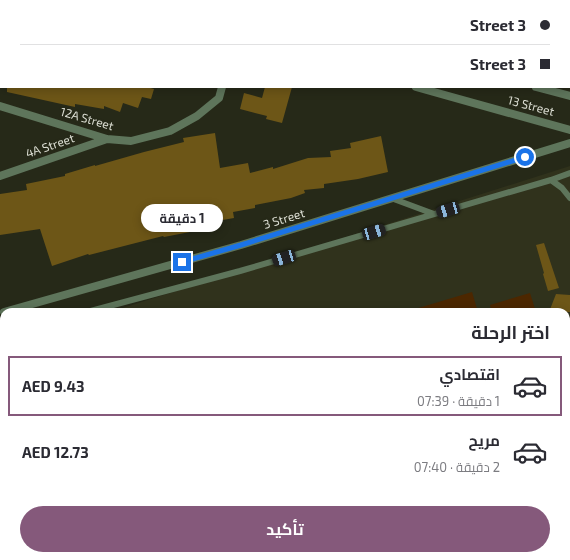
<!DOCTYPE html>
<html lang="ar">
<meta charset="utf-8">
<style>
:root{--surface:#fff;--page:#f2f2f3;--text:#2b2b33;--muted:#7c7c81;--line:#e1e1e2;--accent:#85597b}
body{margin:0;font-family:"Exo 2",Cairo,sans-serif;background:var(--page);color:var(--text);direction:rtl;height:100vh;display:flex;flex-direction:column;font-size:15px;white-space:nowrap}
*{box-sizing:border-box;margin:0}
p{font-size:13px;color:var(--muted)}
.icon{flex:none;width:22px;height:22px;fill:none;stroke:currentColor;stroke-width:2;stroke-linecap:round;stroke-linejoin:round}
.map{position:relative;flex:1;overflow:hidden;direction:ltr}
.sheet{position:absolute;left:0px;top:308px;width:570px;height:252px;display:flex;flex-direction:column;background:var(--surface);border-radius:12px 12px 0 0;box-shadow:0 2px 10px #0003;direction:rtl}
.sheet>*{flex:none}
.top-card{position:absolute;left:0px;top:0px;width:570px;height:88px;box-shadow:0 2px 10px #0003;direction:rtl;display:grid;align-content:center;height:88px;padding:0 20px;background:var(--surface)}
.end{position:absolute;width:18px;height:18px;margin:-9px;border:5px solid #1a73e8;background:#fff;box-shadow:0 0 0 2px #fff}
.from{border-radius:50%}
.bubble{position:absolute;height:28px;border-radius:14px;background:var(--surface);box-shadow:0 2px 10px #0003;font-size:13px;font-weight:700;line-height:28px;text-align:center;direction:rtl}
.car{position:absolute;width:12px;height:24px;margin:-12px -6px;border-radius:5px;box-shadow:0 0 3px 1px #0007;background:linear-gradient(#222 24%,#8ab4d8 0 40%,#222 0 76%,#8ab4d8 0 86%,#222 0)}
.top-card b{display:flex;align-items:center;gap:14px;height:38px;font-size:15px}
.top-card b+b{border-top:1px solid var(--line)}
.top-card i{width:10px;height:10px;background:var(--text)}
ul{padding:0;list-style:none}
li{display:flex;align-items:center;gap:12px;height:60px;margin:0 8px 6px;padding:0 12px;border:2px solid transparent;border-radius:0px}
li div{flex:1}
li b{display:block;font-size:15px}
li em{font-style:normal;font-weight:700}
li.active{border-color:var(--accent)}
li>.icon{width:36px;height:36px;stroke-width:1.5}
h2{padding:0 20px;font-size:18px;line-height:48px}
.action{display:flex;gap:8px;margin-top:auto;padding:8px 20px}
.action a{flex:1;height:46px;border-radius:24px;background:var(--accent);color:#fff;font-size:16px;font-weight:700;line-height:46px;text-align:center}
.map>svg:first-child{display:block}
</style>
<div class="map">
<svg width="570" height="560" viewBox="0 0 570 560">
<rect width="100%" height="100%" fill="#262918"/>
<path fill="#30321c" d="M 570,166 L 570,560 L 50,560 L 50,556 L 566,556 L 566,312 L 110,312 Z"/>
<path fill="#4c2700" d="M 472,292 L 478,312 L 405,312 Z
M 530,293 L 536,312 L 492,312 L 490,305 Z"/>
<path fill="#6d5617" d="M 7,87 L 147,87 L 154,89 L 151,99 L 142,97 L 138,108 L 123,103 L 120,112 L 104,106 L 104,109 L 75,104 L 75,107 L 7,92 Z
M 265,87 L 292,87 L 282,123 L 266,119 L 267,116 L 240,109 L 244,93 L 262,98 Z
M 215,133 L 220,168 L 248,163 L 250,173 L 273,167 L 273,169 L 308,158 L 331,157 L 330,151 L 351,148 L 350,143 L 381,136 L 388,172 L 358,179 L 324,184 L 324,188 L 304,190 L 305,193 L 291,198 L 255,205 L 255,208 L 233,212 L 234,218 L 194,225 L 195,231 L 164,237 L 163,236 L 89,255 L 88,254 L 52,266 L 40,229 L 0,235 L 0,194 L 27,190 L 26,184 L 65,176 L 65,174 L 95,165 L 95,166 L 144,152 L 184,142 L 183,138 Z
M 544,243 L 559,288 L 548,291 L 543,274 L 544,273 L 536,245 Z
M 556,294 L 570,295 L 570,312 L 549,312 Z"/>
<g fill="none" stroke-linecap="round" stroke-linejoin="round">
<path stroke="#5e755b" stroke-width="6" d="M 551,180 L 570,173
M 391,198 L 434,214
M 87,312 L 240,271 L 551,180 L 562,188 L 570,198
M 0,356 L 4,352
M 566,415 L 570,408
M 566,470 L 568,472 L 570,479
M 84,556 L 85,560
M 126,560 L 138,556"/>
<path stroke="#5e755b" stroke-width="8" d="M 99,0 L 103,1
M 205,0 L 208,1
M 470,1 L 470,0
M 416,87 L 570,130
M 536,87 L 570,96
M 0,106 L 107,139 L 131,141 L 170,131 L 197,116 L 219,98 L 222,87
M 0,176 L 107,139
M 4,312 L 241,245 L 570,143
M 0,359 L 4,374
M 0,442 L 4,457
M 0,551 L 4,550
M 55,556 L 56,560
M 19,560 L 31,557"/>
</g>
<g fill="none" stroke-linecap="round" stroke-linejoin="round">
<path stroke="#1a73e8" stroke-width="5" d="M 182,262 L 241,245 L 525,157"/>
</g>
<g text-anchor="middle" stroke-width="4" stroke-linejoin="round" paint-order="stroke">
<g font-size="12" fill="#dcded3" stroke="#262918">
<text transform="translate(531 106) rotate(15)" y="4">13 Street</text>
<text transform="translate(87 119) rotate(16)" y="4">12A Street</text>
<text transform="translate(50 146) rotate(-19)" y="4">4A Street</text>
<text transform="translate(284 219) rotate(-17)" y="4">3 Street</text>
</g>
</g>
</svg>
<i class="end from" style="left:525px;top:157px"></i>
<i class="end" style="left:182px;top:262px"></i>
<div class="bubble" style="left:141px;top:204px;width:82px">1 دقيقة</div>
<i class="car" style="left:448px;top:210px;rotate:254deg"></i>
<i class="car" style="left:374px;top:232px;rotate:74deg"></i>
<i class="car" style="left:284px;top:258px;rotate:253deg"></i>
<div class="top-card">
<b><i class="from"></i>3 Street</b>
<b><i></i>3 Street</b>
</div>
<section class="sheet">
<h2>اختر الرحلة</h2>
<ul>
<li class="active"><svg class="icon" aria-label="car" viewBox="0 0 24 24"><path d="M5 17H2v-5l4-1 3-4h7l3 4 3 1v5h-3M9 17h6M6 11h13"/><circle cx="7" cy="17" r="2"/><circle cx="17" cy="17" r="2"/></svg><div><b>اقتصادي</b><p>1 دقيقة · 07:39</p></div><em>AED 9.43</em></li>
<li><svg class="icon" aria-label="car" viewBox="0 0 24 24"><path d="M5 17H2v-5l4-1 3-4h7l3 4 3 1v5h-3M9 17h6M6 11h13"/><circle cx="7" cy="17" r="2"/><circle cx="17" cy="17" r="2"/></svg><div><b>مريح</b><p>2 دقيقة · 07:40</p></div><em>AED 12.73</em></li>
</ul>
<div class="action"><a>تأكيد</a></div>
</section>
</div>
